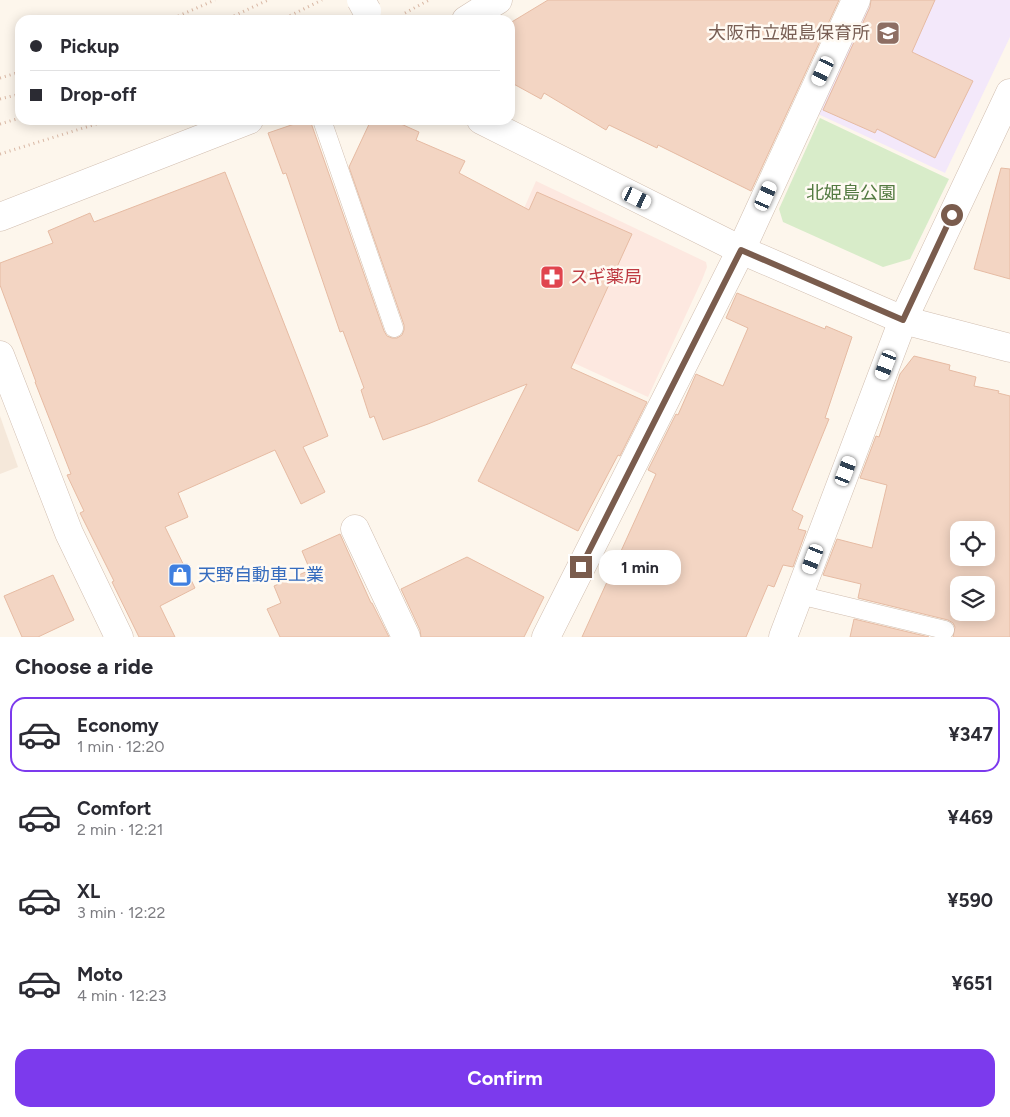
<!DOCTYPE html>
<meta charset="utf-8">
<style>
:root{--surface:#fff;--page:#f7f7f7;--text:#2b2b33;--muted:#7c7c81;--line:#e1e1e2;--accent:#7c3aed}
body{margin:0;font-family:Figtree,"Noto Sans JP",sans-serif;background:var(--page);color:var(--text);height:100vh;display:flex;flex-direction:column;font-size:19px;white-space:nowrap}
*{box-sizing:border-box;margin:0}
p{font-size:16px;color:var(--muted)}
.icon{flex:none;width:28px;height:28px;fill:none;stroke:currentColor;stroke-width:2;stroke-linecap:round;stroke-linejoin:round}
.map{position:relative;height:637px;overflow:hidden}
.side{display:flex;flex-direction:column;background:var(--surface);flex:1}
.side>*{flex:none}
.hud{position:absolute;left:15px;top:15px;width:500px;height:110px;border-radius:15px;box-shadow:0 2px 12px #0003;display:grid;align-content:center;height:110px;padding:0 15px;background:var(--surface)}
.tools{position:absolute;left:950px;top:521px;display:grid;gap:10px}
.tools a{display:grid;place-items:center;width:45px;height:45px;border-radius:10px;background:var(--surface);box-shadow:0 2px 12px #0003;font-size:25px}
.end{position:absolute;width:22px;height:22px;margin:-11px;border:6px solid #7a5c4d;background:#fff;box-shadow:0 0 0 2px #fff}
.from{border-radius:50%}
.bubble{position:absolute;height:35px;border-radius:15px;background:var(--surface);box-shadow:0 2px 12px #0003;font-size:16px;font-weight:700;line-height:35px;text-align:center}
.car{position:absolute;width:15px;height:30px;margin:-15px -8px;border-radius:6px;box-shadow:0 0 4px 1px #0007;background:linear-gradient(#fff 24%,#345 0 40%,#fff 0 76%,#345 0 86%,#fff 0)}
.hud b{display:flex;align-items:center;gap:18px;height:48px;font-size:19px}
.hud b+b{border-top:1px solid var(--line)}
.hud i{width:12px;height:12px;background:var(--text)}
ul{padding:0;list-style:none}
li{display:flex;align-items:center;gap:15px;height:75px;margin:0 10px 8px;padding:0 5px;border:2px solid transparent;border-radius:15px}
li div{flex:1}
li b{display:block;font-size:19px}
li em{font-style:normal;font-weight:700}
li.current{border-color:var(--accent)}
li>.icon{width:45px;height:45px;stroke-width:1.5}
h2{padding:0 15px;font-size:22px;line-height:60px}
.cta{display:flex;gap:10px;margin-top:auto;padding:10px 15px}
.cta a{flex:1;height:58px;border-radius:15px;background:var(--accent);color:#fff;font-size:20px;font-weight:700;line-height:58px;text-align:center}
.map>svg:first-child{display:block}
</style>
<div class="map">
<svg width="1010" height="637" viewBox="0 0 1010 637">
<rect width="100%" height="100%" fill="#fdf6ec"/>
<path fill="#f5e8da" d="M 0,416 L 18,467 L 0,474 Z"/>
<path fill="#fde8e0" d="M 536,181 L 706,262 L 707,267 L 702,280 L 648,397 L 476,318 Z"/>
<path fill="#f3e8fa" d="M 872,0 L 1010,0 L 1010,37 L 945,173 L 818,114 Z"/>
<path fill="#d8ecc9" d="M 820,118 L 949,179 L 910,259 L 883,267 L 783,222 L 779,209 Z"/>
<path fill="#f3d5c3" stroke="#e6bba3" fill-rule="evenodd" d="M 548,0 L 839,0 L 751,191 L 658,145 L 657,148 L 609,125 L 606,130 L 544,93 L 541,99 L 510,82 L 510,23 Z
M 871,0 L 935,0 L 912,52 L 973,81 L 935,158 L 877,129 L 875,133 L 823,110 L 870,7 Z
M 306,120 L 310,120 L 384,331 L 387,336 L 392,338 L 397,338 L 402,335 L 404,330 L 404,325 L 349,167 L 371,120 L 392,120 L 419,132 L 416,140 L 465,161 L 459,173 L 529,210 L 537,192 L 632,234 L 571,368 L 647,402 L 620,456 L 618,455 L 578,531 L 478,481 L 527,384 L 428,424 L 383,440 L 374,416 L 370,418 L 361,390 L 364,388 L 343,331 L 340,332 L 286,173 L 283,174 L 268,133 Z
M 1001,168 L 1010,169 L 1010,279 L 974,269 Z
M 225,172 L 328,436 L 303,447 L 325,492 L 301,504 L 275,450 L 178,493 L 188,517 L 165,527 L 195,588 L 160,606 L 175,637 L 139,637 L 112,582 L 114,581 L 80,513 L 84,511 L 67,475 L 71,474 L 35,382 L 36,382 L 0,285 L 0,263 L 53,243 L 48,231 L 90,213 L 94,222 Z
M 737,293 L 825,329 L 826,326 L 852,337 L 825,418 L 829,419 L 792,510 L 803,516 L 798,529 L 806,531 L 793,567 L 783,565 L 774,587 L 768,585 L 746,637 L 582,637 L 656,474 L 648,470 L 676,414 L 678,415 L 696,374 L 723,386 L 748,328 L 726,318 Z
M 914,356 L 950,365 L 949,370 L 976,377 L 974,386 L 999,391 L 998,393 L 1010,396 L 1010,637 L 953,637 L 955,627 L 953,623 L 948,620 L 858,598 L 861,584 L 823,575 L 837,539 L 872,548 L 887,485 L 860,478 L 876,436 L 879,437 L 900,374 ZM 959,530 L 986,530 L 986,558 L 959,558 ZM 959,585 L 986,585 L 986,612 L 959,612 Z
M 340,534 L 371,603 L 372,603 L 389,637 L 280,637 L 267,609 L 281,603 L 274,586 L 310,570 L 302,551 Z
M 467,557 L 544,597 L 524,637 L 421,637 L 420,630 L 401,589 Z
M 53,575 L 74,620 L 38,637 L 22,637 L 4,596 Z
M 854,619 L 929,637 L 850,637 Z"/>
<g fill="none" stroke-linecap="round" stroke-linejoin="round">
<g stroke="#d1beb0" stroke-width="19">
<path id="service" d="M 322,120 L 394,328
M 799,595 L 945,630"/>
</g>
<g stroke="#d1beb0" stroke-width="29">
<path id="minor" d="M 466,20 L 498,0
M 903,320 L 1010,93
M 355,529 L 406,637
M 546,637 L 741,250 L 856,0"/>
</g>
<g stroke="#d1beb0" stroke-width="29">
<path id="tertiary" d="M 481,120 L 741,250 L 903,320 L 1010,348
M 0,217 L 249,120
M 0,355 L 69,533 L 119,637
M 783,637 L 903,320"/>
</g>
<path stroke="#d9b8a5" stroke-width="3" stroke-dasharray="1 4" stroke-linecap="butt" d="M 405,13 L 429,0
M 169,20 L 215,0
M 225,20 L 268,0
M 281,20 L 322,0
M 326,20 L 334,16
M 0,78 L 20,72
M 0,99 L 20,94
M 0,124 L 20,118
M 0,154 L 109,120"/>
<use href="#service" stroke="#fff" stroke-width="18"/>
<use href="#minor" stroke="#fff" stroke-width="28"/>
<use href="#tertiary" stroke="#fff" stroke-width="28"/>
<g stroke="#d1beb0" stroke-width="29" stroke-linecap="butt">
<path id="tertiary-bridge" d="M 361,0 L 367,11"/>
</g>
<use href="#tertiary-bridge" stroke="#fff" stroke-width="28"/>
</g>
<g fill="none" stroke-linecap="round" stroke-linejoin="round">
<path stroke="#7a5c4d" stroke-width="6" d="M 581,567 L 741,250 L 903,320 L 952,215"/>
</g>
<defs>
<g id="school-square" transform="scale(1.25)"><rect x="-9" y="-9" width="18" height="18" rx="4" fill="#8d6e63" stroke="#fffaf3"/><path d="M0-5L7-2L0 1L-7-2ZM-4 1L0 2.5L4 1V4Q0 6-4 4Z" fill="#fff"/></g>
<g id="pharmacy-square" transform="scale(1.25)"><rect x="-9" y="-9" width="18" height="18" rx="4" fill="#e0444e" stroke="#fffaf3"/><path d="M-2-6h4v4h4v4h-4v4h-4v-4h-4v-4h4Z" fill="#fff"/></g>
<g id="shop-square" transform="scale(1.25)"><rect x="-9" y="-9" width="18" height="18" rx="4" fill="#3f7fe0" stroke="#fffaf3"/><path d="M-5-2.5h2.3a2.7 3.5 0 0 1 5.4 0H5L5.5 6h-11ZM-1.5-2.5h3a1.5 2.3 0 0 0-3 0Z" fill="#fff"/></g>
</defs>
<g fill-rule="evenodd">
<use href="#school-square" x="888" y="33"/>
<use href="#pharmacy-square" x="552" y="277"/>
<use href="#shop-square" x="180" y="575"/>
</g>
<g text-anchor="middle" stroke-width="5" stroke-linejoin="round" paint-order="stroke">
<g font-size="18" fill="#785e54" stroke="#fffaf3" text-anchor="end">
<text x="870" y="39">大阪市立姫島保育所</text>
</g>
<g font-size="18" fill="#537a41" stroke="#fffaf3">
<text x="851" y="199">北姫島公園</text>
</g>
<g font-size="18" fill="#be3a42" stroke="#fffaf3" text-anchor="start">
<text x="570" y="283">スギ薬局</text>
</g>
<g font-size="18" fill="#366cbe" stroke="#fffaf3" text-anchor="start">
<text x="198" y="581">天野自動車工業</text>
</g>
</g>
</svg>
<div class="tools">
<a><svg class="icon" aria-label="locate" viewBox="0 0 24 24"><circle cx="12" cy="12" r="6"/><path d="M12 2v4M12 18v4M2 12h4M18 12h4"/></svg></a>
<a><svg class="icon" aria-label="layers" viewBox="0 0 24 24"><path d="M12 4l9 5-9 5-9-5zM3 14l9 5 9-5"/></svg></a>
</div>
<i class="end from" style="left:952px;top:215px"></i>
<i class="end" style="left:581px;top:567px"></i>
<div class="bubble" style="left:599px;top:550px;width:82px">1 min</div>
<i class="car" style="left:823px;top:71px;rotate:205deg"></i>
<i class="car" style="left:766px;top:196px;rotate:24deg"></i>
<i class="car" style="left:637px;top:198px;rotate:116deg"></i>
<i class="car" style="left:886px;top:365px;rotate:201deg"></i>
<i class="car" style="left:846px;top:471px;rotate:21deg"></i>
<i class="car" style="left:813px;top:559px;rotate:201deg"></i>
<div class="hud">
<b><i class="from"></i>Pickup</b>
<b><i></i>Drop-off</b>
</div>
</div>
<section class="side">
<h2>Choose a ride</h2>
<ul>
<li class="current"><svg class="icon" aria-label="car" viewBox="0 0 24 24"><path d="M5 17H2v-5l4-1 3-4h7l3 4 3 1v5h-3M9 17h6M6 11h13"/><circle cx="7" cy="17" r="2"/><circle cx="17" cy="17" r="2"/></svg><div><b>Economy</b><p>1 min · 12:20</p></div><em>¥347</em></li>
<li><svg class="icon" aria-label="car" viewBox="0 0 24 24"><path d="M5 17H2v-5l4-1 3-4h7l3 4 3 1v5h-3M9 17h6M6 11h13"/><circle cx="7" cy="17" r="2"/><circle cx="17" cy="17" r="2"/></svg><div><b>Comfort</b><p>2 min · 12:21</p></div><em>¥469</em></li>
<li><svg class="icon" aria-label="car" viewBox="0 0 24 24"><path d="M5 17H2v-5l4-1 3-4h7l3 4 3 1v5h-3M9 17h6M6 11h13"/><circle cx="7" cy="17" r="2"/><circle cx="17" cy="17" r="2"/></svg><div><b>XL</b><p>3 min · 12:22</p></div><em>¥590</em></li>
<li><svg class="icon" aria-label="car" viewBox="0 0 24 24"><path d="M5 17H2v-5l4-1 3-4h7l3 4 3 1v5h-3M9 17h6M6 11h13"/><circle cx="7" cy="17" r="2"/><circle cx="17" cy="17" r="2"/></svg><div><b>Moto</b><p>4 min · 12:23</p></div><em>¥651</em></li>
</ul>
<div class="cta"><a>Confirm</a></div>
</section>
